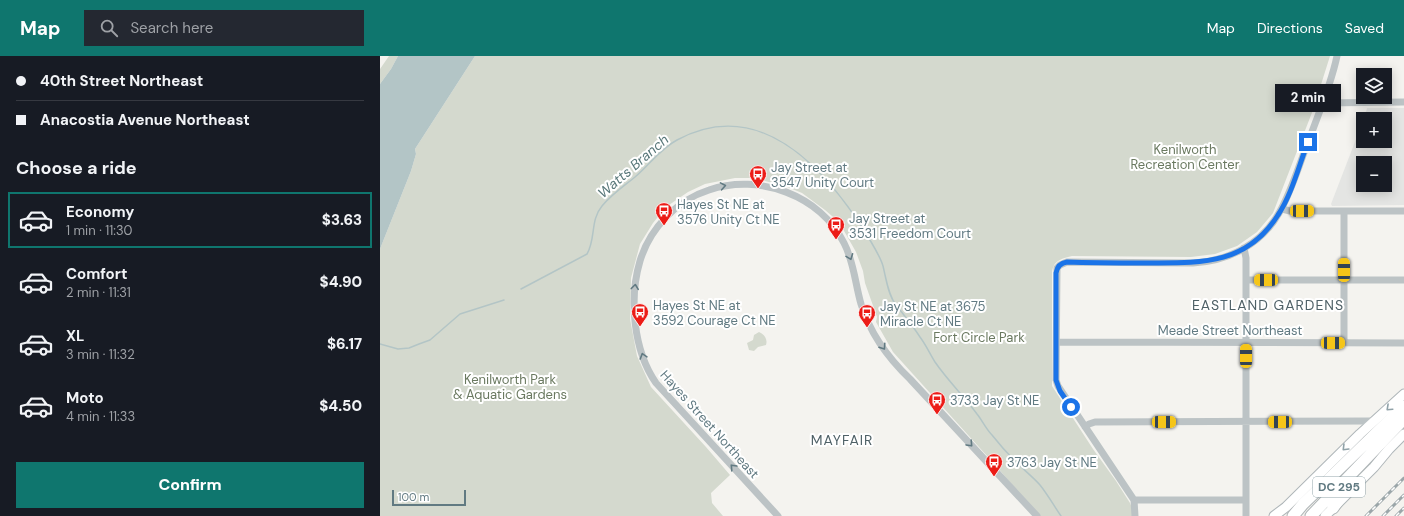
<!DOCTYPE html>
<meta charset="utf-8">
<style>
:root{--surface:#171b24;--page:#242831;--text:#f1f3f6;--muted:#9ea1a6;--line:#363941;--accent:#0f766e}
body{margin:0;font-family:"DM Sans",sans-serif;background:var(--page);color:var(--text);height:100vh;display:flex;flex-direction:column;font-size:15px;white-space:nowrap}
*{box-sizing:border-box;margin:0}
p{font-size:13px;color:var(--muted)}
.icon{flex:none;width:22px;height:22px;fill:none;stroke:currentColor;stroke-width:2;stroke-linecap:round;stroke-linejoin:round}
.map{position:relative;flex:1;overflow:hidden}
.sheet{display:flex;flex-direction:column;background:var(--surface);width:380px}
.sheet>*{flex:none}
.guide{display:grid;align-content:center;height:88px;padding:0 16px;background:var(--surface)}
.controls{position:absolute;left:976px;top:12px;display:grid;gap:8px}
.controls a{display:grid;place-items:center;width:36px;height:36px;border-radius:0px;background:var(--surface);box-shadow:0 2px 10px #0003;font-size:20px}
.scale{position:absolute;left:12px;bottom:10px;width:74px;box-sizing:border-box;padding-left:4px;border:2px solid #617a82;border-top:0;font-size:11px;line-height:14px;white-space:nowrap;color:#617a82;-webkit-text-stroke:3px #fff;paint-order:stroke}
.end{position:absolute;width:18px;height:18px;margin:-9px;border:5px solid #1a73e8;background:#fff;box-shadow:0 0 0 2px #fff}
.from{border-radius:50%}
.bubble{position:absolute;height:28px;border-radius:0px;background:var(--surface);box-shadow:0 2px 10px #0003;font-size:13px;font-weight:800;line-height:28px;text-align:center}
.car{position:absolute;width:12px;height:24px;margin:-12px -6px;border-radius:5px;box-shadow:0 0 3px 1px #0007;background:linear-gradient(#f5c518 24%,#345 0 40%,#f5c518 0 76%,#345 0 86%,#f5c518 0)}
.guide b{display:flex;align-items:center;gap:14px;height:38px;font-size:15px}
.guide b+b{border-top:1px solid var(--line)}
.guide i{width:10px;height:10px;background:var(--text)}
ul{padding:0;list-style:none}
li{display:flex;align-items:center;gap:12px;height:56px;margin:0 8px 6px;padding:0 8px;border:2px solid transparent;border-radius:0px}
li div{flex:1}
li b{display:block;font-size:15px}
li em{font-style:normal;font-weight:800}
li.current{border-color:var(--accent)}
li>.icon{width:36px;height:36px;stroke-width:1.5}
h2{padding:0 16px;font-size:18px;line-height:48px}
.button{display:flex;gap:8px;margin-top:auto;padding:8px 16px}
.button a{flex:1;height:46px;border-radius:0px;background:var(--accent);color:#fff;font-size:16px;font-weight:800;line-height:46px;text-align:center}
header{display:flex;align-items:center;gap:24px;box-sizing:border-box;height:56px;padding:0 20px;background:var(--accent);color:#fff}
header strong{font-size:19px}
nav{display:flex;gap:22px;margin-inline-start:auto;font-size:14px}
.search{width:280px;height:36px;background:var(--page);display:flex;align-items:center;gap:10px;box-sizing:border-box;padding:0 14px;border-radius:0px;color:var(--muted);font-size:15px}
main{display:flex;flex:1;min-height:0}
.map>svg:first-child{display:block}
</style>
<header>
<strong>Map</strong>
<div class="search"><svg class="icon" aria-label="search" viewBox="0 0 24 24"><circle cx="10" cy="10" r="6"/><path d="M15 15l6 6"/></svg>Search here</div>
<nav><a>Map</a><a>Directions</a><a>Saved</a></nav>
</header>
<main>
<section class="sheet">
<div class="guide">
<b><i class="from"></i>40th Street Northeast</b>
<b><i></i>Anacostia Avenue Northeast</b>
</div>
<h2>Choose a ride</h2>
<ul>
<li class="current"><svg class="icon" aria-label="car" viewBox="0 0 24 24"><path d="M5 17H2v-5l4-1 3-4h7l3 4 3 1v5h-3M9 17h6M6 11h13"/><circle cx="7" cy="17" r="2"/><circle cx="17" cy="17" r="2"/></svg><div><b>Economy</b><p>1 min · 11:30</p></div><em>$3.63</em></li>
<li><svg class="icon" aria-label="car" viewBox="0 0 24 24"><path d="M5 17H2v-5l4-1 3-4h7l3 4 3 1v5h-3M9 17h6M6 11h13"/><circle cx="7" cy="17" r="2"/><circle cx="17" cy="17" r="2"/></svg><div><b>Comfort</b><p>2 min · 11:31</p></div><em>$4.90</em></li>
<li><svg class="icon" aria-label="car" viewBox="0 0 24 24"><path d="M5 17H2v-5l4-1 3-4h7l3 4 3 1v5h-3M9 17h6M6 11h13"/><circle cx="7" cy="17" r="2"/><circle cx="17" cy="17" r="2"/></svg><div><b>XL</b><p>3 min · 11:32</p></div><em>$6.17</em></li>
<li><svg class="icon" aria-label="car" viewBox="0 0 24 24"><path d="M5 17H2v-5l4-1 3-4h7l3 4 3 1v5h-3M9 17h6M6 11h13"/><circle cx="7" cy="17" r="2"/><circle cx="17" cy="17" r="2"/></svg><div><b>Moto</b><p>4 min · 11:33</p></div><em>$4.50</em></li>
</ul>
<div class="button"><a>Confirm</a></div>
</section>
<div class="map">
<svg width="1024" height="460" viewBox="0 0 1024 460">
<rect width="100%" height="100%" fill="#f4f3ef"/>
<path fill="#e4e5e3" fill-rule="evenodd" d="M 987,52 L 1024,52 L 1024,149 L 952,150 L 951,148 L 983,65 L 983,85 L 1005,85 L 1005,63 L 984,63 ZM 983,107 L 1005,107 L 1005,129 L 983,129 Z"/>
<path fill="#d4d9ce" d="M 9,0 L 18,0 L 11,13 L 0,28 L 0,13 Z
M 95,0 L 950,0 L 933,54 L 893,157 L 877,176 L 857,190 L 835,198 L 811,201 L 692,200 C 681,203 674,204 672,216 L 672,330 L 713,393 L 736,425 L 750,447 L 755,460 L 659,460 L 617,411 L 513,296 L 496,266 L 497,261 L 485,227 L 483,215 L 476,196 L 459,166 L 445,154 L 422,137 L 405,130 L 385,125 L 370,122 L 355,122 L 325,128 L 308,136 L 286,151 L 273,167 L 260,188 L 251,222 L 250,263 L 257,300 L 271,331 L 326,391 L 350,419 L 331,437 L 332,447 L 343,460 L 0,460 L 0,193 L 31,115 L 36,98 L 35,93 Z
M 379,276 C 384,278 388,283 386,289 L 378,291 L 374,295 L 369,294 L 367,287 L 373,284 L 374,279 Z"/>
<path fill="#b3c5c6" d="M 18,0 L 95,0 L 35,93 L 36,98 L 31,115 L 0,193 L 0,28 L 11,13 Z"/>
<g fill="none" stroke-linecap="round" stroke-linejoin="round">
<path stroke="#b3c5c6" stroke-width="1.5" d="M 141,233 L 207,198 C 216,183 210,164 222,150 C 232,138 244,130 255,121 C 269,109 280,93 297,84 C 377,41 439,106 480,168 C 487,179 500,199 503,210 C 506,222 508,239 516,249 C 524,259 533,270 540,281 C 546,289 550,298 555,306 C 568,325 584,340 597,358 C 602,364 606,373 612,379 C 619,388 628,398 636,406 C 644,414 653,421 660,429 C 668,439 674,450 681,460
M 0,288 L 18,293 L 29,292 L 39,288 L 50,284 L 80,258 L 124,244"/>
<g stroke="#afb6b9" stroke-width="11">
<path id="major" d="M 894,460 L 906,451 L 980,378 L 1024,338
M 945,460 L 994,411 L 1009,393 L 1024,378"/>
</g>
<g stroke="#afb5b7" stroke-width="13">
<path id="highway" d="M 953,452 L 972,425
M 913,460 L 923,448 L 1024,350
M 931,460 L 1024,363"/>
</g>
<path stroke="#bcc3c5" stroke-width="7" d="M 942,47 L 1024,46
M 902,153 L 910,155 L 1024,155
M 864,192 L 866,202 L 866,460
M 866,224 L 1024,224
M 677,286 L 1024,287
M 964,287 L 964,155
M 705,371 L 709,368 L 715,366 L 994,365
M 754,444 L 866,444
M 398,460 L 276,327 C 253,294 249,242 260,205 C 270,172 297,144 329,134 C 379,117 440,139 464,187 C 474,206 475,227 481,248 C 490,277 508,302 530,323 L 657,460
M 755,460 L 754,444 L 678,330 L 676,324 L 677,212 L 680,209 L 687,206 L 813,207 C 848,205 881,189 899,157 C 912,135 919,108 929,84 C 939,56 951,29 957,0"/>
<use href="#major" stroke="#fff" stroke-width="9"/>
<use href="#highway" stroke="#fff" stroke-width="11"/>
<g stroke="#9ba6a9" stroke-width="3">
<path id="rail" d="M 986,460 L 1024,422
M 1003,460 L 1024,439
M 1016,460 L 1024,452"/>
</g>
<use href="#rail" stroke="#fff" stroke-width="1.5" stroke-dasharray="4.5" stroke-linecap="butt"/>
</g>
<defs><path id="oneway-chevron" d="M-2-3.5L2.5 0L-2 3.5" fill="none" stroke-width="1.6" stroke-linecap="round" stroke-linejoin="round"/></defs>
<g stroke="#617a82">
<use href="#oneway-chevron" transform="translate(343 130) rotate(-10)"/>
<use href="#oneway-chevron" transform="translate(470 201) rotate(69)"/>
<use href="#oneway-chevron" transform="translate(255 231) rotate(-83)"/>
<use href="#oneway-chevron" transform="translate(503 291) rotate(56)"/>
<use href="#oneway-chevron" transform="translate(263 300) rotate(-107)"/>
<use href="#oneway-chevron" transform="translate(590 388) rotate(47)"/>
<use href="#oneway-chevron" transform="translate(353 411) rotate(-133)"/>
</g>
<g stroke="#90a2a8">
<use href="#oneway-chevron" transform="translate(1009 352) rotate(137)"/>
<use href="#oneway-chevron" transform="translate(965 392) rotate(135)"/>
</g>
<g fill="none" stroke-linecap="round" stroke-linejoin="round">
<path stroke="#1a73e8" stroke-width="5" d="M 691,351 L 680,335 L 676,324 L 676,217 C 677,211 680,207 687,206 C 713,207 739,207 766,207 C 819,207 866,210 898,159 C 912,138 919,109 928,86"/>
</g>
<defs>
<g id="bus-pin" transform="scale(0.9)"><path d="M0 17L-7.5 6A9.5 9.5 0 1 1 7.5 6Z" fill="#ec1c17" stroke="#fff"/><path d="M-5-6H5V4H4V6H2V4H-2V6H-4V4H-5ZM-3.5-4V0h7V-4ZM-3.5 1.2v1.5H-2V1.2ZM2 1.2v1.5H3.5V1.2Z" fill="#fff"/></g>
</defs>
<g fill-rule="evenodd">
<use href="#bus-pin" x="378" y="118"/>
<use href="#bus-pin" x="284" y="155"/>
<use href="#bus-pin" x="456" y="169"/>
<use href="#bus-pin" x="260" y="256"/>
<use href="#bus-pin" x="487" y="257"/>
<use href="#bus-pin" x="557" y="344"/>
<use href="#bus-pin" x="614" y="406"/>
</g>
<g text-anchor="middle" stroke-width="4" stroke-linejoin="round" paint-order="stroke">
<rect fill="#fff" stroke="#90a2a8" stroke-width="1" x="933" y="421" width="52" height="20" rx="3"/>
<g font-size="12" font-weight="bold" fill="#617a82">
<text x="959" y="435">DC 295</text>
</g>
<g font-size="13" fill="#6a7960" stroke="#fff">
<text x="805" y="98">Kenilworth<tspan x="805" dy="15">Recreation Center</tspan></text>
<text x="599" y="286">Fort Circle Park</text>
<text x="130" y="328">Kenilworth Park<tspan x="130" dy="15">&amp; Aquatic Gardens</tspan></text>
</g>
<g font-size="13" fill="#617a82" stroke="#fff" text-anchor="start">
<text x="391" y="116">Jay Street at<tspan x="391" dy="15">3547 Unity Court</tspan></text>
<text x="297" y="153">Hayes St NE at<tspan x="297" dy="15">3576 Unity Ct NE</tspan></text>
<text x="469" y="167">Jay Street at<tspan x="469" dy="15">3531 Freedom Court</tspan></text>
<text x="273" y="254">Hayes St NE at<tspan x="273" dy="15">3592 Courage Ct NE</tspan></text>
<text x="500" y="255">Jay St NE at 3675<tspan x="500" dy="15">Miracle Ct NE</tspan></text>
<text x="570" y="349">3733 Jay St NE</text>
<text x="627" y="411">3763 Jay St NE</text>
</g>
<g font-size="13" fill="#617a82" stroke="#fff">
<text x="850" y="279">Meade Street Northeast</text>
<text transform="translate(330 368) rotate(48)" y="5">Hayes Street Northeast</text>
</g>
<g font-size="14" font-style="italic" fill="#587779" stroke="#fff">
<text transform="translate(253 110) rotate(-41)" y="5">Watts Branch</text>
</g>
<g font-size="14" letter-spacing="1" fill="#4f6167" stroke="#fff">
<text x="888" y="254">EASTLAND GARDENS</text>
<text x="462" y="389">MAYFAIR</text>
</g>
</g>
</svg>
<div class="controls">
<a><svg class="icon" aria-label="layers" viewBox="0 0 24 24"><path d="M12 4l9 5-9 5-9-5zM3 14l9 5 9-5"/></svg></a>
<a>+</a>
<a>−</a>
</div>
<div class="scale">100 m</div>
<i class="end from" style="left:691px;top:351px"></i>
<i class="end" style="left:928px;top:86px"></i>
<div class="bubble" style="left:895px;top:28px;width:66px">2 min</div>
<i class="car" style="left:922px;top:155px;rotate:90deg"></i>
<i class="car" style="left:964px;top:214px;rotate:0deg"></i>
<i class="car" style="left:886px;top:224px;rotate:270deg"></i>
<i class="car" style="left:953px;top:287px;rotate:90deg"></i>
<i class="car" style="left:866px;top:300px;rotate:0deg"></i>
<i class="car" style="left:784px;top:366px;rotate:90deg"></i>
<i class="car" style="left:900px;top:366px;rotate:270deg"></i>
</div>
</main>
